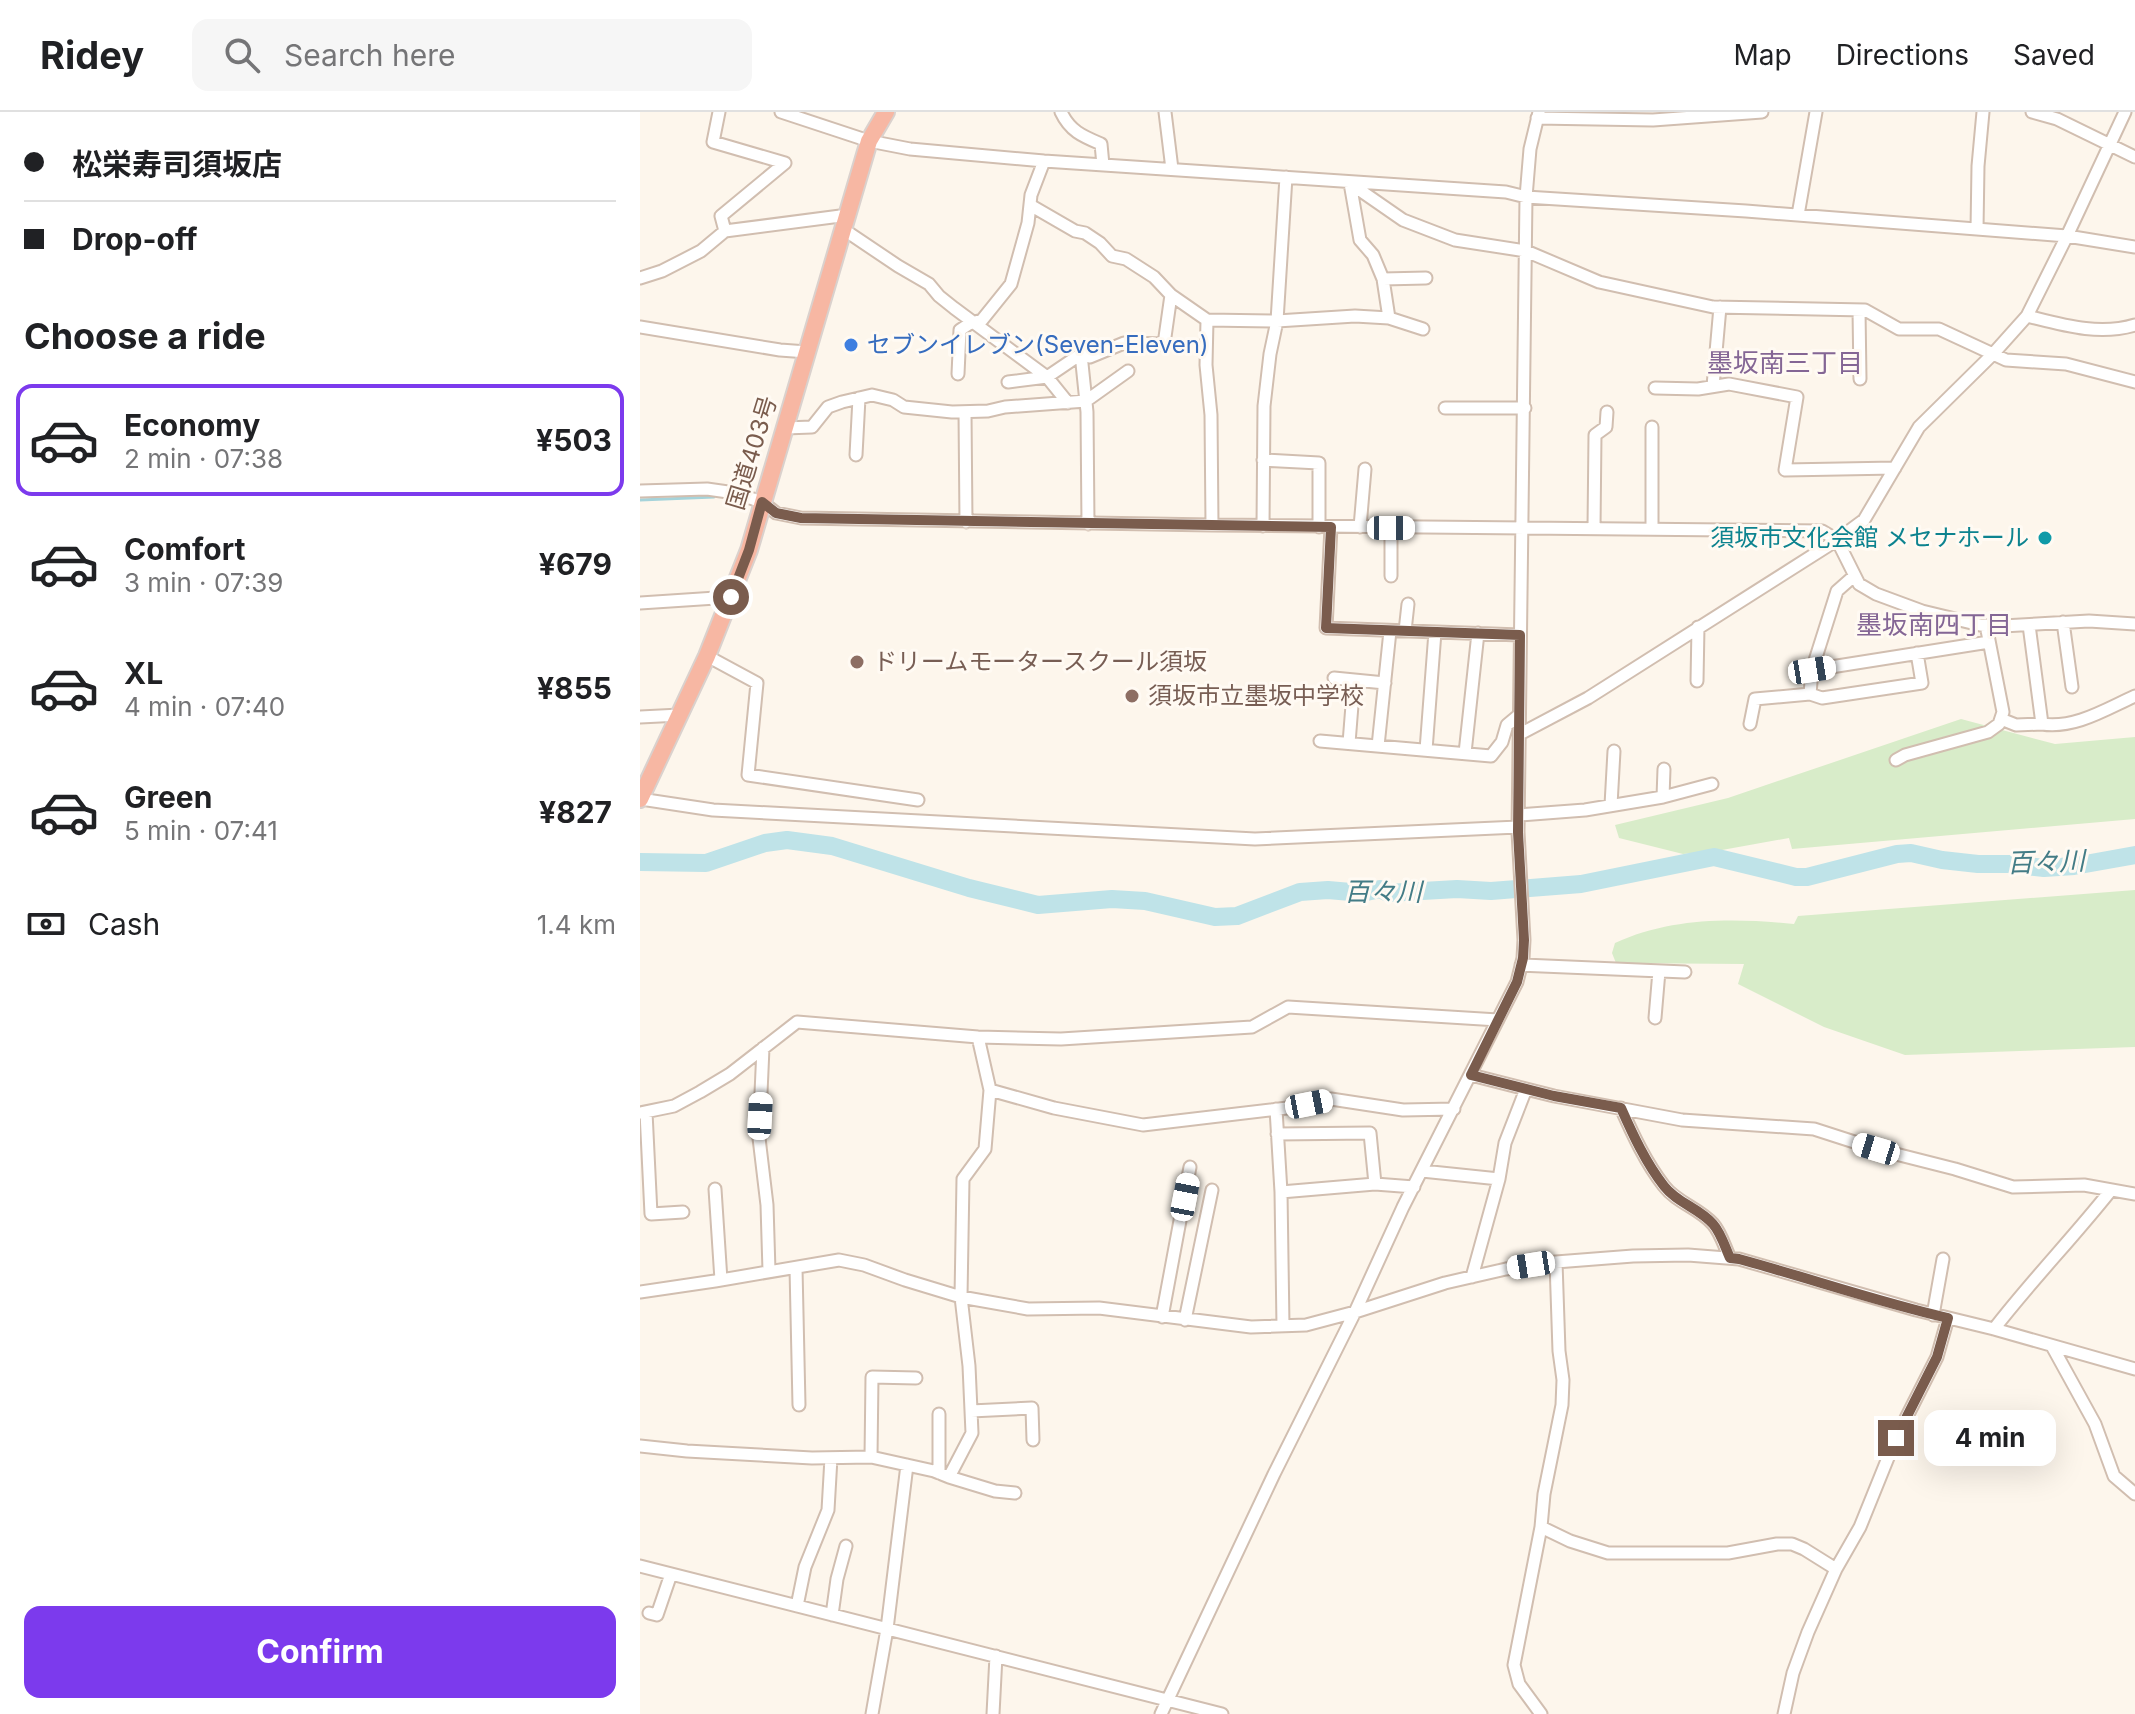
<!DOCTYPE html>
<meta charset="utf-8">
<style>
:root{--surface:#fff;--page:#f6f6f6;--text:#202124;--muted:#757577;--line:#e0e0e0;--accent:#7c3aed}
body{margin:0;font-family:Inter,"Noto Sans JP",sans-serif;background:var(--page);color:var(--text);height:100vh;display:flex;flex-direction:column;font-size:30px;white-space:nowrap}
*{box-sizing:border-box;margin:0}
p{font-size:26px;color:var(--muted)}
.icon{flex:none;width:44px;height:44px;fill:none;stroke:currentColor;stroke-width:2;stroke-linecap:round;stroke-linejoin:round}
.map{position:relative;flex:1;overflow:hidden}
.sheet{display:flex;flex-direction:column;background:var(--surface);width:640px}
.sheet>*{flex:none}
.top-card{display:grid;align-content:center;height:176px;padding:0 24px;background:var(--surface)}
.end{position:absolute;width:36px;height:36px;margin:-18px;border:10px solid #7a5c4d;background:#fff;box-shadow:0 0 0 4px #fff}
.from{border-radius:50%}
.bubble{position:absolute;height:56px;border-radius:16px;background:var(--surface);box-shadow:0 8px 32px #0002;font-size:26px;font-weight:700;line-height:56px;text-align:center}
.car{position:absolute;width:24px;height:48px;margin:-24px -12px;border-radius:10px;box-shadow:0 0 6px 2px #0007;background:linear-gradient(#fff 24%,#345 0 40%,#fff 0 76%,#345 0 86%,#fff 0)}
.top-card b{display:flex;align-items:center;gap:28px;height:76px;font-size:30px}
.top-card b+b{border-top:2px solid var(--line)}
.top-card i{width:20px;height:20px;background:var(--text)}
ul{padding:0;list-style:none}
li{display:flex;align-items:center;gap:24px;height:112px;margin:0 16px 12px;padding:0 8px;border:4px solid transparent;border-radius:16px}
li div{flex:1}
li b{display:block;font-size:30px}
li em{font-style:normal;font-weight:700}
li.current{border-color:var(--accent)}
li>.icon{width:72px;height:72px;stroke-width:1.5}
h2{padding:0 24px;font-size:36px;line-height:96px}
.pay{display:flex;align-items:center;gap:20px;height:88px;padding:0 24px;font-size:30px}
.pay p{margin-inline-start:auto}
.action{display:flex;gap:16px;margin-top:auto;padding:16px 24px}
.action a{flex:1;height:92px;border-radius:16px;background:var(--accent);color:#fff;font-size:32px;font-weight:700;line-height:92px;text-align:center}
header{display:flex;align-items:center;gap:48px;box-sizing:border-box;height:112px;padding:0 40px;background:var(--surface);border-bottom:2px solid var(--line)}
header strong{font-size:38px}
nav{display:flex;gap:44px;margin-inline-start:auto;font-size:28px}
.search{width:560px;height:72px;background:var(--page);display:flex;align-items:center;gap:20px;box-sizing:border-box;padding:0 28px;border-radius:16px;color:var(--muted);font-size:30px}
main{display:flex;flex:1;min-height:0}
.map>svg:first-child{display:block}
</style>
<header>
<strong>Ridey</strong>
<div class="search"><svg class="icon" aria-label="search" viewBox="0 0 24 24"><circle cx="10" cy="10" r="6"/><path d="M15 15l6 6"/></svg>Search here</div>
<nav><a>Map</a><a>Directions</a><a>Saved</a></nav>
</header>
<main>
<section class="sheet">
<div class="top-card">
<b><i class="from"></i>松栄寿司須坂店</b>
<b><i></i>Drop-off</b>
</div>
<h2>Choose a ride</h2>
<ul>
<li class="current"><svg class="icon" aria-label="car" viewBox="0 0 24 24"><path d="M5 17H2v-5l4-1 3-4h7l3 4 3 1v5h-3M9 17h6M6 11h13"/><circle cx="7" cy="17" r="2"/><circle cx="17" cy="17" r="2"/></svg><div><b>Economy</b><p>2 min · 07:38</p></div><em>¥503</em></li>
<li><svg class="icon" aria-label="car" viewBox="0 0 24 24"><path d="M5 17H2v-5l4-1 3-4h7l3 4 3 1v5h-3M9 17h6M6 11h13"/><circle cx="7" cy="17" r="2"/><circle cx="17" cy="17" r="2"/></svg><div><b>Comfort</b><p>3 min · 07:39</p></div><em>¥679</em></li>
<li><svg class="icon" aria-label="car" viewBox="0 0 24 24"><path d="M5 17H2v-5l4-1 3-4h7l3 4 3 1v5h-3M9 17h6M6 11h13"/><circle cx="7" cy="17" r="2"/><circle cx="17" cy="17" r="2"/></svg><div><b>XL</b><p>4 min · 07:40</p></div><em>¥855</em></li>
<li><svg class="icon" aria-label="car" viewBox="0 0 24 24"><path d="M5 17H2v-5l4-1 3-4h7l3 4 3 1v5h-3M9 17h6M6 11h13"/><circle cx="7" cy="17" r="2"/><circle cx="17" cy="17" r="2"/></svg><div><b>Green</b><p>5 min · 07:41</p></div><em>¥827</em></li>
</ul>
<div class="pay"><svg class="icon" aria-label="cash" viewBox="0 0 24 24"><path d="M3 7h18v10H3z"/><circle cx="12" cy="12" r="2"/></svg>Cash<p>1.4 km</p></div>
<div class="action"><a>Confirm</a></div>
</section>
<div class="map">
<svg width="1495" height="1602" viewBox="0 0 1495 1602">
<rect width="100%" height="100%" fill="#fdf6ec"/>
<path fill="#d8ecc9" d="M 1321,607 L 1415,632 L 1495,625 L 1495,707 L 1152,737 L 1149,726 L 1082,738 L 1043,742 L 979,726 L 975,713 L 1088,686 Z
M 1495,778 L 1495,935 L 1265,943 L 1184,915 L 1098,872 L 1104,852 L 976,851 L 972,841 L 975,831 C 1031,805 1094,806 1154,812 L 1158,804 Z"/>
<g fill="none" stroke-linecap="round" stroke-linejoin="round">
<path stroke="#a5d3da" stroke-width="3" d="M 0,388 L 74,385"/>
<path stroke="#bfe3e8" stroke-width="18" d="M 0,750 L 66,751 L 125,731 L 147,728 L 192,734 L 329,776 L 398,793 L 472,787 L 505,789 L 575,805 L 597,804 L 660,780 L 688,778 L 722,781 L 740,777 L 748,781 L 817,777 L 851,779 L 941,772 L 1074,745 L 1156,765 L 1167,765 L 1257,742 L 1271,741 L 1302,748 L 1338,752 L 1369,752 L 1404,756 L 1434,754 L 1495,743"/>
<g stroke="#d1beb0" stroke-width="15">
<path id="minor" d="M 79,0 L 73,30 L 145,51 L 81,104 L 85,119
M 141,0 L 229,29 L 270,37 L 404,49 L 866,80 L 886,85 L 1106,99 L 1427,124 L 1485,0
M 421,0 C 430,19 442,24 461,32 L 463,53
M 525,0 L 532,57
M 1392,0 L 1417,7 L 1495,45
M 897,6 L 1013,8 L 1122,0
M 710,71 L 720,128 L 733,143 L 743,167 L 749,206
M 711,72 L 763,108 L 815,128 L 886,139 L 959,170 L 1073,195 L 1225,198 L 1259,217 L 1299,217 L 1366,248 L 1426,252 L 1495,270
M 390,93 L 435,119 L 445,121 L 460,131 L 472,144 L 486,147 L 514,165 L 531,183 L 567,208 L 637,209 L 715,204 L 749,206 L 783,217
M 1158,103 L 1176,0
M 203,117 L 258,154 L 289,172 L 299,184 L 314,196 L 407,265 L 428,291
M 1337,117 L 1338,54 L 1343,0
M 0,166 L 22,159 L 61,139 L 85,119 L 208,103
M 743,167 L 786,166
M 1219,198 L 1220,267
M 1387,204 C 1423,213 1459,224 1495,213
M 567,208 L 566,253 L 571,303 L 572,413
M 0,215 L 140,238 L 167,240
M 441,242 L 447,300 L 448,412
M 318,262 L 320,218 L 329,212 L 342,208 L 371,172 L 388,111 L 391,83 L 404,49
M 368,270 L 407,265 L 441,242 L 450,245 L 484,231 L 524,232 L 531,183
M 1073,274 L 1080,195
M 1015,276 L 1058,277 L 1089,272 L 1157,285 L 1145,358 L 1255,356
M 805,296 L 885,296
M 325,300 L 326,410
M 1012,315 L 1012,417
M 145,316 L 172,315 L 188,295 L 202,290 L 232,283 L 253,288 L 264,295 L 312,300 L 348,299 L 365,295 L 446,289 L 488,259
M 216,343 L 219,286
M 623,348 L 679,351 L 679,415
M 0,379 L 67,377 L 95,381 L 122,390 L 136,401 L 161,406 L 572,413 L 1182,419 L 1197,428 L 1219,472 L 1236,482 L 1282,499 L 1340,513 L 1363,514 L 1449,509 L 1495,512
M 623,414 L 624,294 L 630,242 L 637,209 L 646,65
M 691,415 L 686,516 L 880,523
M 720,415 L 725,357
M 954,416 L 955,323 L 966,315 L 967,300
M 751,464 L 751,416
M 0,491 L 91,485
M 1423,510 L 1432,575
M 1389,513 L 1402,612 C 1435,617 1466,597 1495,584
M 765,519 L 768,492
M 67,544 L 117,571 L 108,663 L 278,688
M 1172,558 L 1349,530
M 694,566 L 745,571
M 1057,569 L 1058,515
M 1170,582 L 1182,586 L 1282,571 L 1277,541
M 0,605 L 40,603
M 1361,607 L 1376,613 L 1402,612
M 1110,612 L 1115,587 L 1170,582 L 1172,558 L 1197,479 L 1214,464
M 880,622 L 948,586 L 1197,428 L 1224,408 L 1279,315 L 1353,242 L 1387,204 L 1427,124 L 1495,135
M 680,629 L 851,644 L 862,630 L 867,613 L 879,603
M 709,631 L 714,568
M 738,634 L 750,519
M 786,638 L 795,520
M 825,641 L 838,521
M 1256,648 L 1265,643 L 1348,620 L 1359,612 L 1363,600 L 1346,513
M 1023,685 L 1024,657
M 0,687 L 73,698 L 615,727 L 878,715
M 971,693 L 974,639
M 879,703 L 945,698 L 1023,685 L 1072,672
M 881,853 L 1045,860
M 1015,906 L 1019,859
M 123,936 L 119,1026 L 127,1093 L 129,1159
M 831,963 L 914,984 L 1042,1008 L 1174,1017 L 1236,1037 L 1315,1057 L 1373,1075 L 1444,1073 L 1495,1082
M 350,978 L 414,996 L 503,1013 L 647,996 L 691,987 L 763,998 L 814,997
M 981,996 C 993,1023 1006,1051 1024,1074 C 1037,1091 1059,1096 1073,1112 C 1081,1121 1085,1136 1090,1146
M 636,997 L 641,1080 L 643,1214
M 6,1000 L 11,1102 L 43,1100
M 0,1001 L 34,994 L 60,980 L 90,962 L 157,910 L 338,925 L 421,927 L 612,915 L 648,895 L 858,908
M 637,1022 L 730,1021 L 735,1072
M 782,1059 L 859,1067 L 832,1165
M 859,1067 L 865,1031 L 886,977
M 75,1077 L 81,1168
M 641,1080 L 735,1072 L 774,1075
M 156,1156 L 159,1293
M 0,1180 L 75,1169 L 199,1148 L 224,1153 L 265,1168 L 321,1185 L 388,1197 L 459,1196 L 611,1215 L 666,1213 L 715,1200 L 805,1171 L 866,1157 L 916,1150 L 993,1144 L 1048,1143 L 1099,1147 L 1276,1198 L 1354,1217 L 1495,1257
M 1293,1203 L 1303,1147
M 522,1205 L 550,1055
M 545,1208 L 572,1078
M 1354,1217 C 1391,1169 1433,1126 1471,1078
M 1412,1234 L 1455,1312 L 1474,1364 L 1495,1382
M 331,1299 L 392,1296 L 393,1328
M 299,1302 L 299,1361
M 0,1334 L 47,1339 L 172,1346 L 231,1345 L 294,1359 L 309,1365 L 332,1321 L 329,1254 L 321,1185 L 323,1067 L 345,1037 L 350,978 L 338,925
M 231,1345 L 232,1265 L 276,1266
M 309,1365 L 355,1379 L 375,1381
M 901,1415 L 930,1429 L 968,1441 L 1088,1441 L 1137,1432 L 1152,1432 L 1164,1437 L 1196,1457
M 0,1454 L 582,1602
M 157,1494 L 165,1455 L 188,1398 L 191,1346
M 9,1501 L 17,1503 L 31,1462
M 192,1503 L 197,1467 L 206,1434
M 232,1602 L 247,1517 L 267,1353
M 353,1602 L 356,1544
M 521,1602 L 634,1362 L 715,1200 L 763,1095 L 877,870 L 883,846 L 884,828 L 878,720 L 886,85 L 890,37 L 899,0
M 901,1602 L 879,1572 L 874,1553 L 901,1415 L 904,1382 L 922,1293 L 923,1268 L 919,1239 L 916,1150
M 1144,1602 L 1153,1561 L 1168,1520 L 1196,1457 L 1220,1415 L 1256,1326 L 1297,1245 L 1308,1206"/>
</g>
<g stroke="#dad1cd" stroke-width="20">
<path id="highway" d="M 0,687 L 67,544 L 109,438 L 229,29 L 246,0"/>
</g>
<use href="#minor" stroke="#fff" stroke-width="11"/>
<use href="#highway" stroke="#f7b7a3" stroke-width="16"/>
</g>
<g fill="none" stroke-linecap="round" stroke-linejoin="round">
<path stroke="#7a5c4d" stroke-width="10" d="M 91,485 L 109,438 L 122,390 L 136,401 L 161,406 L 691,415 L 686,516 L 880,523 L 878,720 L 884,828 L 883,846 L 877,870 L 831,963 L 914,984 L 981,996 C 993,1023 1006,1051 1024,1074 C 1037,1091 1059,1096 1073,1112 C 1081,1121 1085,1135 1090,1146 L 1099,1147 C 1169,1166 1238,1190 1308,1206 L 1297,1245 L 1256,1326"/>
</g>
<circle fill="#3f7fe0" stroke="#fffaf3" stroke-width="3" cx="211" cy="233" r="8"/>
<circle fill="#0f9aa8" stroke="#fffaf3" stroke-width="3" cx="1405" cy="426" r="8"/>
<g fill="#8d6e63" stroke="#fffaf3" stroke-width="3">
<circle cx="217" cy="550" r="8"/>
<circle cx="492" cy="584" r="8"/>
</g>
<g text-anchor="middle" stroke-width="6" stroke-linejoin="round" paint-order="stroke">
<g font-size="24" fill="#366cbe" stroke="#fffaf3" text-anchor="start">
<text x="227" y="241">セブンイレブン(Seven-Eleven)</text>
</g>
<g font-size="24" fill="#7a5c4d" stroke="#fffaf3">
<text transform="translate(112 341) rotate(-73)" y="8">国道403号</text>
</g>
<g font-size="24" fill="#0d838f" stroke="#fffaf3" text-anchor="end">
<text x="1389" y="434">須坂市文化会館 メセナホール</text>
</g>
<g font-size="24" fill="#785e54" stroke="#fffaf3" text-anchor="start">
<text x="233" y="558">ドリームモータースクール須坂</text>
<text x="508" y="592">須坂市立墨坂中学校</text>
</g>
<g font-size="26" fill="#846695" stroke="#fffaf3">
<text x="1145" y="260">墨坂南三丁目</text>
<text x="1294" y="522">墨坂南四丁目</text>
</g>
<g font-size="26" font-style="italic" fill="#437c86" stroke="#fffaf3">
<text transform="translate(1406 750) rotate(-2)" y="9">百々川</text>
<text x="743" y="789">百々川</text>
</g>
</g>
</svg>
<i class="end from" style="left:91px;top:485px"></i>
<i class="end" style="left:1256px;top:1326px"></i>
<div class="bubble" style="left:1284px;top:1298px;width:132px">4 min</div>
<i class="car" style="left:751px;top:416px;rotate:90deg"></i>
<i class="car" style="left:1172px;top:558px;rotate:81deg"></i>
<i class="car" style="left:669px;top:992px;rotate:79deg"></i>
<i class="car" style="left:120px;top:1004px;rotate:3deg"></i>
<i class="car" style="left:1236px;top:1037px;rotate:287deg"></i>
<i class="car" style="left:545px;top:1085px;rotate:11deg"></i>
<i class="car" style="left:891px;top:1153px;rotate:261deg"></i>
</div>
</main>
